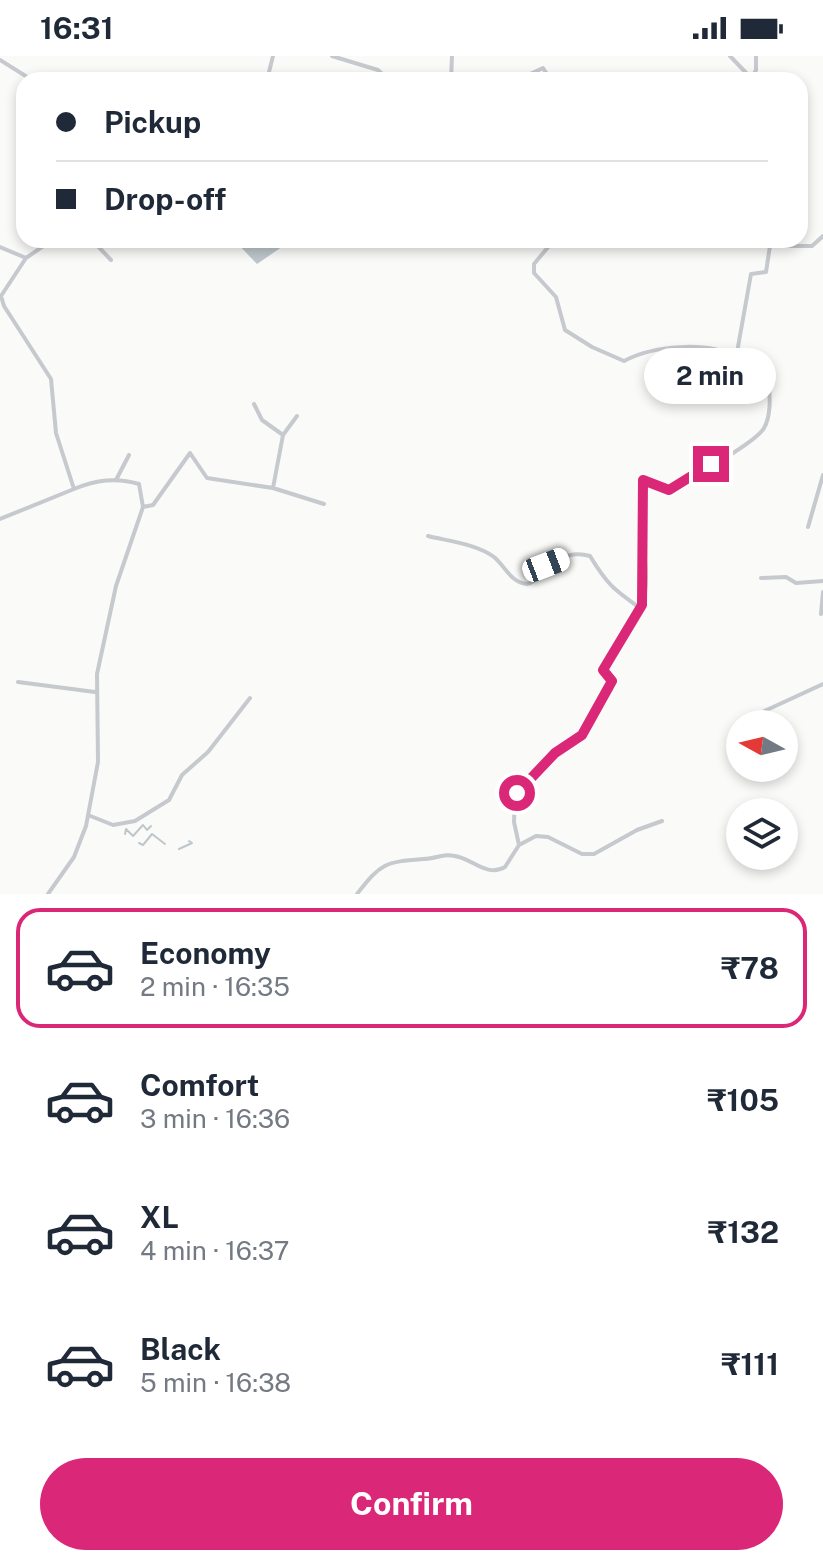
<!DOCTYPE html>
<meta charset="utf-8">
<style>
:root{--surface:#fff;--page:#f2f2f3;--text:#1f2937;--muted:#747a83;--line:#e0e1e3;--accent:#db2777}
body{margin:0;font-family:"Public Sans",sans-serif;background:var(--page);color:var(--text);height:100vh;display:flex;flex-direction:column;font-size:30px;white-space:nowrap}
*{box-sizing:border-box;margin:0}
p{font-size:26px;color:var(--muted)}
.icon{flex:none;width:44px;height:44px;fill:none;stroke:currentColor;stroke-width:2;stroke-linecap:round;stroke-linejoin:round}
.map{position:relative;height:838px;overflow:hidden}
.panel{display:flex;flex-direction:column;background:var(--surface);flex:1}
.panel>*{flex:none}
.hud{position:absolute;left:16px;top:16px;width:792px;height:176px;border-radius:24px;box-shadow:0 4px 12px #0003;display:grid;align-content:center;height:176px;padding:0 40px;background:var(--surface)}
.needle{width:52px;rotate:278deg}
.fabs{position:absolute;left:726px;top:654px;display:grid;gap:16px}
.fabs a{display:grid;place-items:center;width:72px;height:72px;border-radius:50%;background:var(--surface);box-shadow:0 4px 12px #0003;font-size:40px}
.end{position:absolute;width:36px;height:36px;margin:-18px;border:10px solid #db2777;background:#fff;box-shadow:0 0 0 4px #fff}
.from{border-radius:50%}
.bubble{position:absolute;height:56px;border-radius:28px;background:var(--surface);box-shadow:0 4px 12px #0003;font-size:26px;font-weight:700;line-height:56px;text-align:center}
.car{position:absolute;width:24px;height:48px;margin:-24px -12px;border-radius:10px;box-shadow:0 0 6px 2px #0007;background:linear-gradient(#fff 24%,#345 0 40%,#fff 0 76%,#345 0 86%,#fff 0)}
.hud b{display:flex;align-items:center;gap:28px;height:76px;font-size:30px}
.hud b+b{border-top:2px solid var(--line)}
.hud i{width:20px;height:20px;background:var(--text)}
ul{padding:14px 0 0;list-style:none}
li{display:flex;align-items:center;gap:24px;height:120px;margin:0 16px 12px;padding:0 24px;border:4px solid transparent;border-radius:24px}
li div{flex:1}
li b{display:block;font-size:30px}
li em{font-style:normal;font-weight:700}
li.selected{border-color:var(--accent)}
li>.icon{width:72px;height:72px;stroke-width:1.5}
.primary-button{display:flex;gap:16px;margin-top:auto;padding:16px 40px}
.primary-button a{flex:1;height:92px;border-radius:48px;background:var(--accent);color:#fff;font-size:32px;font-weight:700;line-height:92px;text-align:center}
.status{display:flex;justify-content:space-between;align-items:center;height:56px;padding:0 40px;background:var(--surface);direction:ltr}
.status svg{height:22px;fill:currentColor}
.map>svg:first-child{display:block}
</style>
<div class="status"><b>16:31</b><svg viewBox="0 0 49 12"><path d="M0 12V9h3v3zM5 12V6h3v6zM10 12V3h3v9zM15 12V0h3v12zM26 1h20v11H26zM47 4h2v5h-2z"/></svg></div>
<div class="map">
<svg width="823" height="838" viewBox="0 0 823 838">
<rect width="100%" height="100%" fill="#fafaf8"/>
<path fill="#bec7cc" d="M 234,184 L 292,184 L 257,208 Z"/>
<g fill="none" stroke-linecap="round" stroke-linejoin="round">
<path stroke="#bec7cc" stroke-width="2" d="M 125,778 L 126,773 L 133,780 L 143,769 L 147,774 L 151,770
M 139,787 L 143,789 L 152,778 L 165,788
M 179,793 L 192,787 L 189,785"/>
<path stroke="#c6c9cd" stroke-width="4" d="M 332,0 L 378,14 L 389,24
M 730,0 L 753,24
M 0,4 L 32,24
M 752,22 L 756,14 L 756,0
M 267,24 L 273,0
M 451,24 L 452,0
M 517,24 L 543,12 L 551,24
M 92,184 L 111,204
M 554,184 L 534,208 L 534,217 L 556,241 L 565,274 L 592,291 L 624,305 C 652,290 709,284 736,302 L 751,218 L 766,216 L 770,190 L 812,190 L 823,180
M 0,191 L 26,202
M 254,348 L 262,364 L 283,379
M 116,424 L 129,399
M 273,432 L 324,448
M 143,451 L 153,449 L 190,397 L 207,422 L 273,432 L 283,379 L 297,360
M 0,463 L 74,433
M 808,471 L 823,419
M 428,480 C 448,485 477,488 494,501 C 505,510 511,527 527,528 C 539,528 553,490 590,500 C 607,528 613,533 640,552
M 761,522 L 786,521 L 796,527 L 823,525
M 821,558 L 823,536
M 18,626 L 95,636
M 760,657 L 823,628
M 88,759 L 113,769 L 135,765 L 169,744 L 182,719 L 208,696 L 250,642
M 519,789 L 536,780 L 548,781 L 582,798 L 594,798 L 637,774 L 662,765
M 48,838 L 74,801 L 86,770 L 98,706 L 97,618 L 116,530 L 143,451 L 139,428 C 116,421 96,424 74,433 L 56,377 L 51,323 L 4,250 L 1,240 L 26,202 L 52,184
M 357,838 C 381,807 385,806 423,803 C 437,803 444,796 459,801 C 474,805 488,821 505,811 L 519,789 L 514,766 L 515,741 L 555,697 L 582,679 L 612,625 L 603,614 C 615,594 634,572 642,549 C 654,518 634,462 643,424 L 669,434 L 674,432 C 692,421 756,387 764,372 C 771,360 770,342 769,328 L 763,320 L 744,315 L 736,302"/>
</g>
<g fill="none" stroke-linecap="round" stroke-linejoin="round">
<path stroke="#db2777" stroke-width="10" d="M 517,737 L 555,697 L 582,679 L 612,625 L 603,614 L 642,549 L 643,424 L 669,434 L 711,408"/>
</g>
</svg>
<div class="fabs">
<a><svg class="needle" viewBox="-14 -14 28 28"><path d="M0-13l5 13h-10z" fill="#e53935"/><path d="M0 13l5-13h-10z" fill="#747a83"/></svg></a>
<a><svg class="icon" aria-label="layers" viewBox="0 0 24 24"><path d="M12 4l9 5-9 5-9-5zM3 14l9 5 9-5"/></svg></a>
</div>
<i class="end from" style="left:517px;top:737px"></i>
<i class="end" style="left:711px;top:408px"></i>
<div class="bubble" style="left:644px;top:292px;width:132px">2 min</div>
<i class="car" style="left:546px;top:509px;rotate:69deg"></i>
<div class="hud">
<b><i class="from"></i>Pickup</b>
<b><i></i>Drop-off</b>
</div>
</div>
<section class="panel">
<ul>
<li class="selected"><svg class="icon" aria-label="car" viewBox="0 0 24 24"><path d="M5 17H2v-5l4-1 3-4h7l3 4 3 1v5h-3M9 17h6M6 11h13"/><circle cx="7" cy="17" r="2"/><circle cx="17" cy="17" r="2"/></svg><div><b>Economy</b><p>2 min · 16:35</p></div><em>₹78</em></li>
<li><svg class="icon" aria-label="car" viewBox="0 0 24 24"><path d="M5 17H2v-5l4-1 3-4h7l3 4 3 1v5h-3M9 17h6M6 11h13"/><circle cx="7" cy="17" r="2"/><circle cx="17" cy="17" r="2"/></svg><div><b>Comfort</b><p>3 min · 16:36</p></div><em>₹105</em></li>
<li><svg class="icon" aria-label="car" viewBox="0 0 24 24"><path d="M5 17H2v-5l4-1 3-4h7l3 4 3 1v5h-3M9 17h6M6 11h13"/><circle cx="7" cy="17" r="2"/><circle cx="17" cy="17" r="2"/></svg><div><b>XL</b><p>4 min · 16:37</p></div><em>₹132</em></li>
<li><svg class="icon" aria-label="car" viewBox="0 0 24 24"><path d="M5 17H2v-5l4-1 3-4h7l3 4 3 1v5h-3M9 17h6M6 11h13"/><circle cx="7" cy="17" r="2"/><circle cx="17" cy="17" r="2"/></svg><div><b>Black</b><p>5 min · 16:38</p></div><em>₹111</em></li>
</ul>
<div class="primary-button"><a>Confirm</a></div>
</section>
